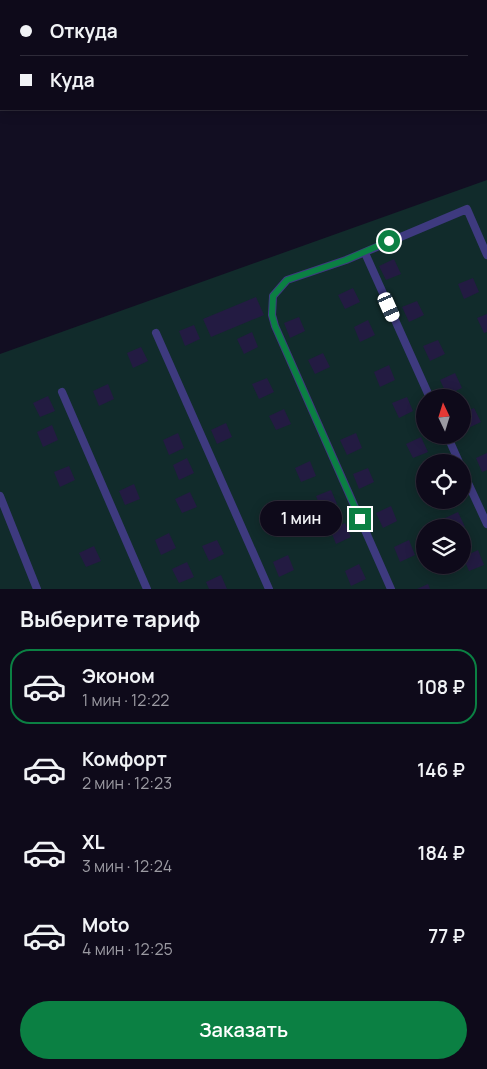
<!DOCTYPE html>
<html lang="ru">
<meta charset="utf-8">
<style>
:root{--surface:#0e0a1a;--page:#171323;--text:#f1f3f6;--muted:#9b9aa2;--line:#2e2b39;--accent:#0b8043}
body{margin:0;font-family:Manrope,sans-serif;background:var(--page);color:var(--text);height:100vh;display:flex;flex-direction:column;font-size:19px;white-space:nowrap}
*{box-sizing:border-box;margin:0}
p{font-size:16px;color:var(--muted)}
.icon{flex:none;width:28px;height:28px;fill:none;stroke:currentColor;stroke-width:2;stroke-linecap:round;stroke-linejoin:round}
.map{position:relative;height:589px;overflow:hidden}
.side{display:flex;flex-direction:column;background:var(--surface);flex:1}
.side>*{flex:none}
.hud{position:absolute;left:0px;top:0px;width:488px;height:110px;box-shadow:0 2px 12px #0003,0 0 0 1px var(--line);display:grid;align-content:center;height:110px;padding:0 20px;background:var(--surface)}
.needle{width:32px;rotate:356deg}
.fabs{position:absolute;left:416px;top:389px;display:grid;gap:10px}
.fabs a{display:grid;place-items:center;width:55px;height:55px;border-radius:50%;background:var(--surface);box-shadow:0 2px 12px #0003,0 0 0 1px var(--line);font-size:25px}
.end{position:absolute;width:22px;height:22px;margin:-11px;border:6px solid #0b8043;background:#fff;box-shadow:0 0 0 2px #fff}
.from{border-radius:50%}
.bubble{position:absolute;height:35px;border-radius:18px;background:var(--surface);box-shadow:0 2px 12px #0003,0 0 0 1px var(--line);font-size:16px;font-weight:600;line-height:35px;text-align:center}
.car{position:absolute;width:15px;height:30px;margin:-15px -8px;border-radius:6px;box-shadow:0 0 4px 1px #0007;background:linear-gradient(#fff 24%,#345 0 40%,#fff 0 76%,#345 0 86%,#fff 0)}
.hud b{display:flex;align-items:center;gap:18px;height:48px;font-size:19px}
.hud b+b{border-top:1px solid var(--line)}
.hud i{width:12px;height:12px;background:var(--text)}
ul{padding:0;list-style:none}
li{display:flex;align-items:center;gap:15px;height:75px;margin:0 10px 8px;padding:0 10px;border:2px solid transparent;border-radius:20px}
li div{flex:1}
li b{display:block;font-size:19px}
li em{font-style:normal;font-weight:600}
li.selected{border-color:var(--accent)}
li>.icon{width:45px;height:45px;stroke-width:1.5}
h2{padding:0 20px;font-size:22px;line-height:60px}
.button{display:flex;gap:10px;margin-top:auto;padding:10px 20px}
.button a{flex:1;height:58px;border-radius:30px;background:var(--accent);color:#fff;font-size:20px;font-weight:600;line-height:58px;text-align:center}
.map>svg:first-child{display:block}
</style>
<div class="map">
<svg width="487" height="589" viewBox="0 0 487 589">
<rect width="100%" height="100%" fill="#120e22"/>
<path fill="#112b2b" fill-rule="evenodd" d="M 487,180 L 487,589 L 0,589 L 0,354 ZM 425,398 L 462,398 L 462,435 L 425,435 ZM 425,462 L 462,462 L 462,500 L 425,500 ZM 425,528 L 462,528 L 462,565 L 425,565 Z"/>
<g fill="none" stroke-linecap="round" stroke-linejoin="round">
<path stroke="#0e2346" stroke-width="4" d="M 55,1 L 56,0"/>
</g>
<path fill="#231b42" d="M 394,259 L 401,274 L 386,280 L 379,266 Z
M 473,278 L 479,292 L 464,299 L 458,284 Z
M 353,288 L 360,302 L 345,309 L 338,295 Z
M 256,297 L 264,315 L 211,337 L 203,319 Z
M 417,301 L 424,315 L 409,322 L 402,307 Z
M 487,314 L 487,332 L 484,333 L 477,318 Z
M 299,317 L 305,331 L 290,338 L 284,323 Z
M 368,320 L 375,335 L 360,342 L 354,327 Z
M 194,325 L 200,339 L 185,346 L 179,331 Z
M 252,332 L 258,347 L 244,354 L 237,339 Z
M 438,340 L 445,354 L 430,361 L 423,346 Z
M 141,347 L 148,361 L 133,368 L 127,353 Z
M 323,353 L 330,367 L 315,374 L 308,360 Z
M 389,365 L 395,380 L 380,387 L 374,372 Z
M 455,373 L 462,388 L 447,395 L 440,380 Z
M 267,378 L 274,392 L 259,399 L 252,384 Z
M 108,384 L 114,399 L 99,406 L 93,391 Z
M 48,396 L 55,411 L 40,417 L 33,403 Z
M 407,397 L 413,411 L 399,418 L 392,403 Z
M 474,408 L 481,422 L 466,429 L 462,421 L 462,413 Z
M 284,409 L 291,424 L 276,430 L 269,416 Z
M 226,423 L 232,437 L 217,444 L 211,430 Z
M 52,425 L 58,440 L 43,447 L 37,432 Z
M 178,433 L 184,448 L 169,455 L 163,440 Z
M 356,433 L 362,448 L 347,455 L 340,440 Z
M 421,437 L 428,452 L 413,458 L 406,444 Z
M 487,453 L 487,470 L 482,472 L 476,458 Z
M 187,458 L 194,473 L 179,480 L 173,465 Z
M 310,461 L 316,476 L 301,482 L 295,468 Z
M 69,466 L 75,480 L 60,487 L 54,472 Z
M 368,468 L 374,482 L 359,489 L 353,474 Z
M 134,484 L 140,499 L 125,505 L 119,491 Z
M 331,490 L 337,504 L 322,511 L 316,496 Z
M 190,492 L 197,507 L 182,513 L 175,499 Z
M 391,506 L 397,521 L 383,528 L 376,513 Z
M 458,512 L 465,527 L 447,528 L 443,519 Z
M 345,523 L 351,537 L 336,544 L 330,529 Z
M 169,533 L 176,548 L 161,555 L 155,540 Z
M 217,540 L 224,554 L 209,561 L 202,546 Z
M 409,540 L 415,555 L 400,562 L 394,547 Z
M 94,546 L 101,561 L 86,567 L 79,553 Z
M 478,550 L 484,565 L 469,571 L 463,557 Z
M 288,555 L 294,570 L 279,577 L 273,562 Z
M 187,562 L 194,577 L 179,583 L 172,569 Z
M 359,564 L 366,579 L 351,586 L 345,571 Z
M 221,575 L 227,589 L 209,589 L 206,582 Z
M 428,584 L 430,589 L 417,589 Z"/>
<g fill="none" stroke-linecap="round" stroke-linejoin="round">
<path stroke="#3e3a7f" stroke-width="8" d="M 365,253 L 430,398
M 156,333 L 269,589
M 62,392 L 147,589
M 447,435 L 459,462
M 462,470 L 487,524
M 0,496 L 37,589
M 391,589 L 275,326 L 272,315 L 273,296 L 287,280 L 346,260 L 467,209 L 487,255"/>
</g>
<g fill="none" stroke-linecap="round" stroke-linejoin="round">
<path stroke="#0b8043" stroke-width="6" d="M 360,519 L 275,326 L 272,315 L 273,296 L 287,280 L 346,260 L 389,241"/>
</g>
</svg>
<div class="fabs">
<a><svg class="needle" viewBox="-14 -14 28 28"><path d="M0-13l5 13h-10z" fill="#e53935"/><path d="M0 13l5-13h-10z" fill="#9b9aa2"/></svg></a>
<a><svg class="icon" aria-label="locate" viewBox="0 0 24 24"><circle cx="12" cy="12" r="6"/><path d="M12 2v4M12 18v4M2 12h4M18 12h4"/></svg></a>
<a><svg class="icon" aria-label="layers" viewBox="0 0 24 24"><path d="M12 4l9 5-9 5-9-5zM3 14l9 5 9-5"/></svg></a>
</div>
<i class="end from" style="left:389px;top:241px"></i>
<i class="end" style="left:360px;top:519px"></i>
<div class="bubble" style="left:260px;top:501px;width:82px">1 мин</div>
<i class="car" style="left:389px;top:307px;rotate:156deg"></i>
<div class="hud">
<b><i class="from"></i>Откуда</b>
<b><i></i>Куда</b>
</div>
</div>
<section class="side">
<h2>Выберите тариф</h2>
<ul>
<li class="selected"><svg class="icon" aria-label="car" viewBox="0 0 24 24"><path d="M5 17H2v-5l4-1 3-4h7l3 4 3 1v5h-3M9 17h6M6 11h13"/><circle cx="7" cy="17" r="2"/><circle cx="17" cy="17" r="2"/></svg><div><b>Эконом</b><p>1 мин · 12:22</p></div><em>108 ₽</em></li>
<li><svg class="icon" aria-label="car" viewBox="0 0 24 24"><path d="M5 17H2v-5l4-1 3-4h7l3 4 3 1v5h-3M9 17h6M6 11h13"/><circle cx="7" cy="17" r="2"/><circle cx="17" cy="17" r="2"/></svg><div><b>Комфорт</b><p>2 мин · 12:23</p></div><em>146 ₽</em></li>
<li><svg class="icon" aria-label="car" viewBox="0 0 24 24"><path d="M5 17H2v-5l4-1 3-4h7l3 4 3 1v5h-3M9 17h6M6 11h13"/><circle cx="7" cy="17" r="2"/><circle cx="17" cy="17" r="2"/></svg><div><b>XL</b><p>3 мин · 12:24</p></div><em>184 ₽</em></li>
<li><svg class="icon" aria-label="car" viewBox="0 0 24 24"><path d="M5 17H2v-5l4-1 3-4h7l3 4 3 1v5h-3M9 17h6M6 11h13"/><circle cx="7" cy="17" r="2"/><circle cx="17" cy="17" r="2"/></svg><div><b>Moto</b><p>4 мин · 12:25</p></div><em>77 ₽</em></li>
</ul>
<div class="button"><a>Заказать</a></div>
</section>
